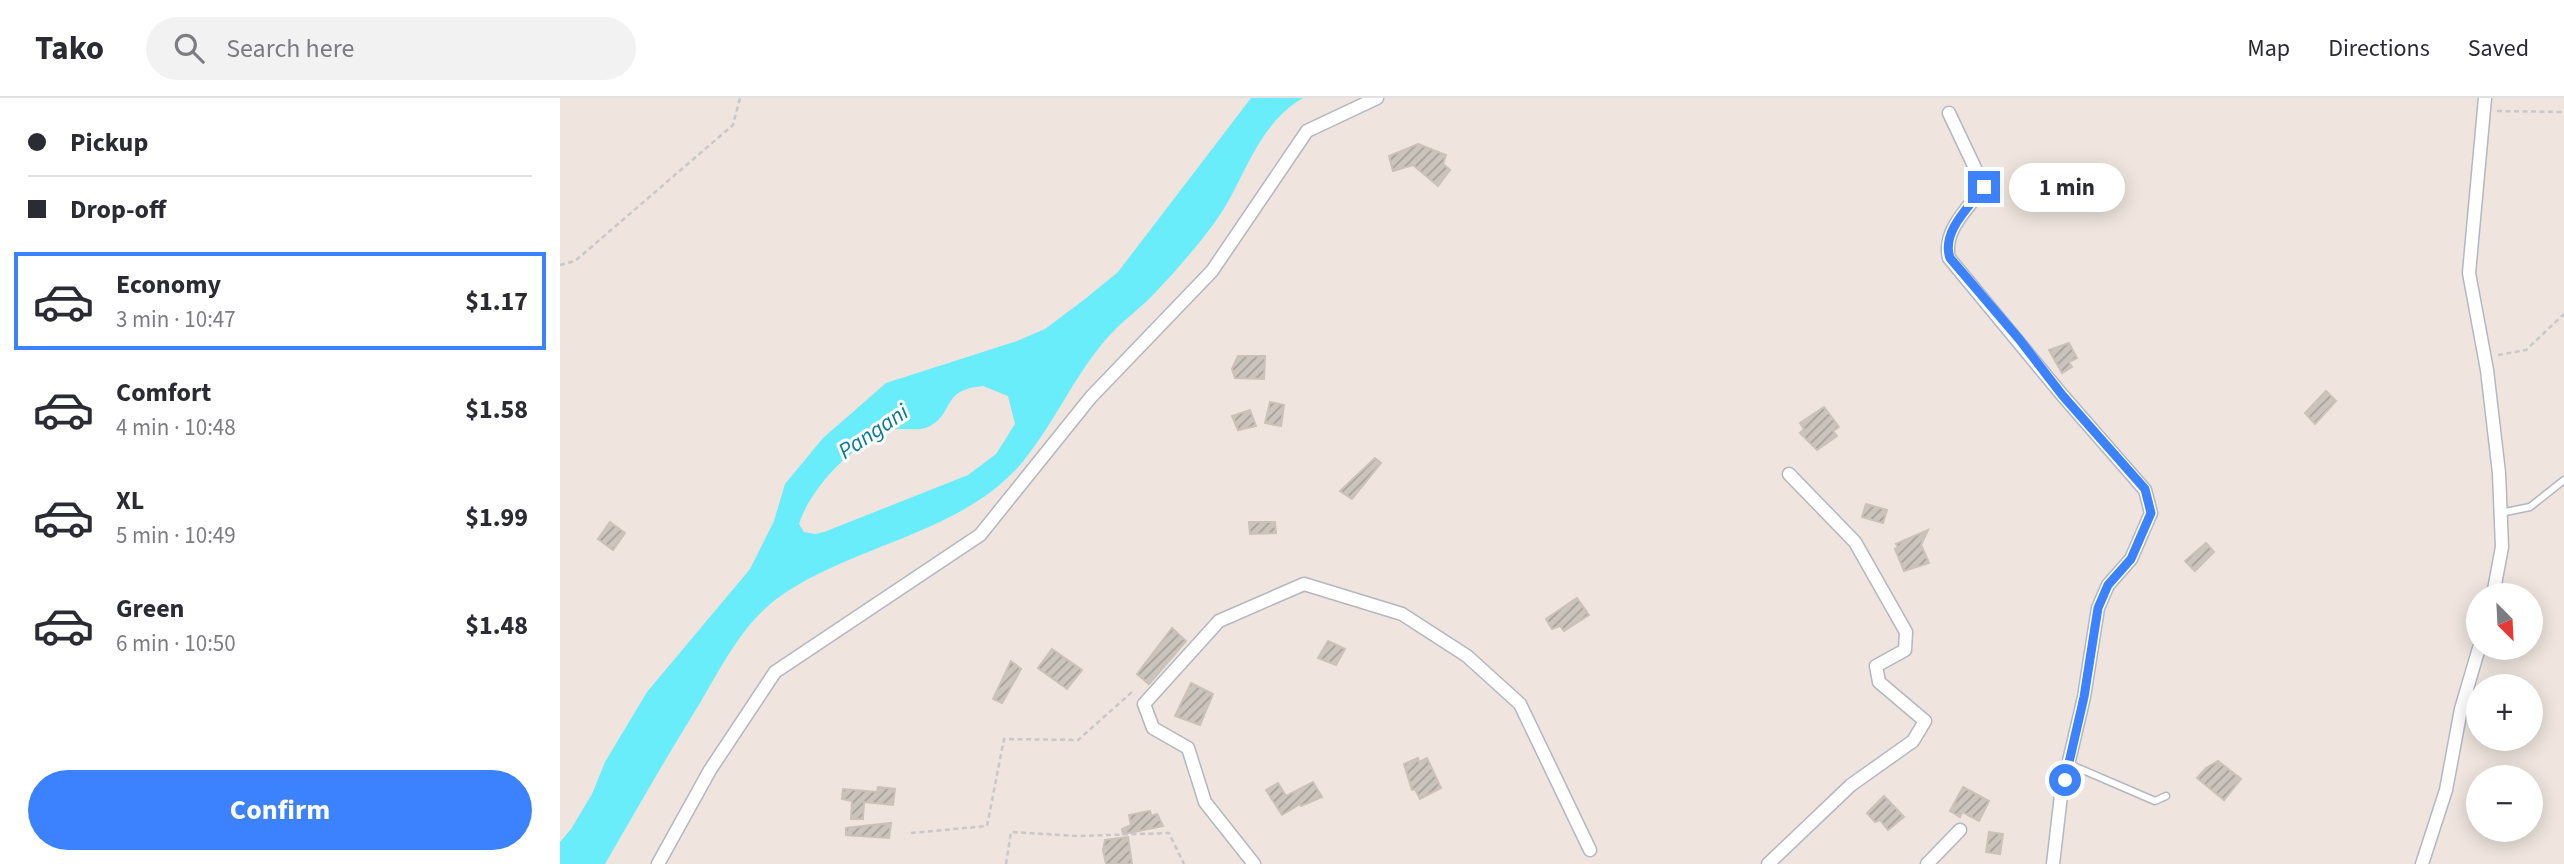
<!DOCTYPE html>
<meta charset="utf-8">
<style>
:root{--surface:#fff;--page:#f2f2f3;--text:#2b2b33;--muted:#7c7c81;--line:#e1e1e2;--accent:#3c82ff}
body{margin:0;font-family:"Source Sans 3",sans-serif;background:var(--page);color:var(--text);height:100vh;display:flex;flex-direction:column;font-size:26px;white-space:nowrap}
*{box-sizing:border-box;margin:0}
p{font-size:23px;color:var(--muted)}
.icon{flex:none;width:38px;height:38px;fill:none;stroke:currentColor;stroke-width:2;stroke-linecap:round;stroke-linejoin:round}
.map{position:relative;flex:1;overflow:hidden}
.drawer{display:flex;flex-direction:column;background:var(--surface);width:560px}
.drawer>*{flex:none}
.top-card{display:grid;align-content:center;height:154px;padding:0 28px;background:var(--surface)}
.needle{width:46px;rotate:156deg}
.buttons{position:absolute;left:1906px;top:485px;display:grid;gap:14px}
.buttons a{display:grid;place-items:center;width:77px;height:77px;border-radius:50%;background:var(--surface);box-shadow:0 4px 18px #0003;font-size:35px}
.end{position:absolute;width:32px;height:32px;margin:-16px;border:9px solid #3c82ff;background:#fff;box-shadow:0 0 0 4px #fff}
.from{border-radius:50%}
.bubble{position:absolute;height:49px;border-radius:24px;background:var(--surface);box-shadow:0 4px 18px #0003;font-size:23px;font-weight:700;line-height:49px;text-align:center}
.top-card b{display:flex;align-items:center;gap:24px;height:66px;font-size:26px}
.top-card b+b{border-top:2px solid var(--line)}
.top-card i{width:18px;height:18px;background:var(--text)}
ul{padding:0;list-style:none}
li{display:flex;align-items:center;gap:21px;height:98px;margin:0 14px 10px;padding:0 14px;border:4px solid transparent;border-radius:0px}
li div{flex:1}
li b{display:block;font-size:26px}
li em{font-style:normal;font-weight:700}
li.on{border-color:var(--accent)}
li>.icon{width:63px;height:63px;stroke-width:1.5}
.button{display:flex;gap:14px;margin-top:auto;padding:14px 28px}
.button a{flex:1;height:80px;border-radius:42px;background:var(--accent);color:#fff;font-size:28px;font-weight:700;line-height:80px;text-align:center}
header{display:flex;align-items:center;gap:42px;box-sizing:border-box;height:98px;padding:0 35px;background:var(--surface);border-bottom:2px solid var(--line)}
header strong{font-size:33px}
nav{display:flex;gap:38px;margin-inline-start:auto;font-size:24px}
.search{width:490px;height:63px;background:var(--page);display:flex;align-items:center;gap:18px;box-sizing:border-box;padding:0 24px;border-radius:38px;color:var(--muted);font-size:26px}
main{display:flex;flex:1;min-height:0}
.map>svg:first-child{display:block}
</style>
<header>
<strong>Tako</strong>
<div class="search"><svg class="icon" aria-label="search" viewBox="0 0 24 24"><circle cx="10" cy="10" r="6"/><path d="M15 15l6 6"/></svg>Search here</div>
<nav><a>Map</a><a>Directions</a><a>Saved</a></nav>
</header>
<main>
<section class="drawer">
<div class="top-card">
<b><i class="from"></i>Pickup</b>
<b><i></i>Drop-off</b>
</div>
<ul>
<li class="on"><svg class="icon" aria-label="car" viewBox="0 0 24 24"><path d="M5 17H2v-5l4-1 3-4h7l3 4 3 1v5h-3M9 17h6M6 11h13"/><circle cx="7" cy="17" r="2"/><circle cx="17" cy="17" r="2"/></svg><div><b>Economy</b><p>3 min · 10:47</p></div><em>$1.17</em></li>
<li><svg class="icon" aria-label="car" viewBox="0 0 24 24"><path d="M5 17H2v-5l4-1 3-4h7l3 4 3 1v5h-3M9 17h6M6 11h13"/><circle cx="7" cy="17" r="2"/><circle cx="17" cy="17" r="2"/></svg><div><b>Comfort</b><p>4 min · 10:48</p></div><em>$1.58</em></li>
<li><svg class="icon" aria-label="car" viewBox="0 0 24 24"><path d="M5 17H2v-5l4-1 3-4h7l3 4 3 1v5h-3M9 17h6M6 11h13"/><circle cx="7" cy="17" r="2"/><circle cx="17" cy="17" r="2"/></svg><div><b>XL</b><p>5 min · 10:49</p></div><em>$1.99</em></li>
<li><svg class="icon" aria-label="car" viewBox="0 0 24 24"><path d="M5 17H2v-5l4-1 3-4h7l3 4 3 1v5h-3M9 17h6M6 11h13"/><circle cx="7" cy="17" r="2"/><circle cx="17" cy="17" r="2"/></svg><div><b>Green</b><p>6 min · 10:50</p></div><em>$1.48</em></li>
</ul>
<div class="button"><a>Confirm</a></div>
</section>
<div class="map">
<svg width="2004" height="766" viewBox="0 0 2004 766">
<defs>
<pattern id="building-hatch" width="6" height="6" patternUnits="userSpaceOnUse" patternTransform="scale(1.75)"><rect width="6" height="6" fill="#cbc4bd"/><path d="M-1 1l2-2M0 6l6-6M5 7l2-2" fill="none" stroke="#a5a09a"/></pattern>
</defs>
<rect width="100%" height="100%" fill="#efe5de"/>
<path fill="#69edfa" fill-rule="evenodd" d="M 691,0 L 743,0 C 695,28 685,83 655,124 C 636,150 614,175 592,198 C 576,214 556,228 542,246 C 514,280 495,322 468,357 C 410,436 289,446 215,502 C 181,529 162,568 140,605 C 107,658 76,712 45,766 L 0,766 L 0,744 L 11,731 L 32,696 L 45,664 L 87,594 L 190,471 L 214,423 L 225,386 L 263,340 L 326,285 L 457,243 L 485,231 L 525,201 L 558,174 ZM 423,288 L 448,298 L 455,326 L 436,356 L 408,377 L 264,434 L 255,436 L 244,434 L 239,426 C 251,389 291,348 328,333 C 342,328 357,335 370,328 C 395,315 380,292 423,288 Z"/>
<path fill="url(#building-hatch)" stroke="#ccc1b7" stroke-width="2" d="M 858,46 L 886,57 L 883,66 L 890,72 L 878,88 L 853,67 L 833,73 L 829,58 Z
M 1509,245 L 1517,260 L 1509,264 L 1512,269 L 1502,275 L 1489,252 Z
M 678,258 L 705,258 L 704,281 L 675,280 L 672,271 Z
M 1766,293 L 1776,303 L 1755,326 L 1745,315 Z
M 710,304 L 724,307 L 721,328 L 705,325 Z
M 1264,309 L 1279,329 L 1273,333 L 1277,338 L 1257,352 L 1240,335 L 1244,331 L 1240,325 Z
M 690,312 L 696,328 L 678,332 L 672,318 Z
M 815,360 L 821,365 L 792,401 L 780,393 Z
M 1306,406 L 1327,412 L 1323,425 L 1302,419 Z
M 50,424 L 65,435 L 53,452 L 38,441 Z
M 689,424 L 715,424 L 716,435 L 690,436 Z
M 1368,432 L 1361,447 L 1369,465 L 1344,473 L 1335,451 L 1338,449 L 1336,446 Z
M 1646,445 L 1654,454 L 1635,473 L 1625,463 Z
M 1017,500 L 1029,517 L 1004,533 L 1000,528 L 992,531 L 986,521 Z
M 612,530 L 626,543 L 589,586 L 577,576 Z
M 768,543 L 785,551 L 776,567 L 758,560 Z
M 492,551 L 522,572 L 507,591 L 478,570 Z
M 451,563 L 461,571 L 442,605 L 433,601 Z
M 631,585 L 653,596 L 640,627 L 615,618 Z
M 858,660 L 859,664 L 867,660 L 881,690 L 860,701 L 855,691 L 852,692 L 844,666 Z
M 1658,663 L 1681,681 L 1664,702 L 1637,680 L 1646,670 Z
M 753,684 L 762,699 L 741,708 L 740,706 L 722,717 L 706,692 L 718,685 L 726,698 Z
M 318,689 L 335,691 L 333,707 L 304,704 L 303,721 L 291,721 L 292,703 L 282,701 L 283,691 L 317,694 Z
M 1403,689 L 1429,703 L 1419,723 L 1402,714 L 1400,719 L 1390,713 Z
M 1324,698 L 1344,719 L 1328,732 L 1320,722 L 1315,724 L 1307,715 Z
M 590,713 L 591,718 L 597,716 L 603,728 L 563,736 L 562,731 L 571,727 L 569,717 Z
M 331,725 L 329,740 L 286,737 L 286,730 Z
M 1429,734 L 1443,736 L 1440,756 L 1426,754 Z
M 568,739 L 572,766 L 546,766 L 543,752 L 545,742 Z"/>
<g fill="none" stroke-linecap="round" stroke-linejoin="round">
<g stroke="#b2b7c2" stroke-width="9">
<path id="lane" d="M 1940,415 L 1970,409 L 2004,382
M 1509,666 L 1595,703 L 1606,698"/>
</g>
<g stroke="#b2b7c2" stroke-width="15">
<path id="street" d="M 1925,0 L 1909,175 L 1927,272 L 1939,375 L 1942,449 L 1933,497
M 1389,15 L 1424,89 C 1409,109 1382,133 1389,160 L 1503,298 L 1585,392 L 1591,415 L 1571,461 L 1548,487 L 1538,510 L 1524,599 L 1501,697 L 1493,766
M 98,766 L 150,672 L 215,574 L 420,437 L 531,299 L 652,173 L 747,33 L 817,0
M 694,766 L 645,704 L 628,650 L 593,630 L 584,606 L 659,523 L 744,486 L 842,516 L 907,558 L 960,606 L 1030,752
M 1208,766 L 1291,687 L 1353,643 L 1365,623 L 1319,584 L 1316,568 L 1345,552 L 1346,534 L 1295,444 L 1229,376
M 1367,766 L 1400,732
M 1862,766 L 1886,692 L 1901,611 L 1919,550"/>
</g>
<path stroke="#c8c8c8" stroke-width="2.5" stroke-dasharray="5 3.5" stroke-linecap="butt" d="M 1937,13 L 2004,14
M 0,167 L 15,163 L 173,27 L 180,0
M 1938,257 L 1966,252 L 2004,216
M 351,735 L 427,728 L 444,641 L 518,642 L 572,594 L 574,597
M 446,766 L 451,734 L 518,738 L 609,735 L 624,766"/>
<use href="#lane" stroke="#fff" stroke-width="6"/>
<use href="#street" stroke="#fff" stroke-width="12"/>
</g>
<g fill="none" stroke-linecap="round" stroke-linejoin="round">
<path stroke="#3c82ff" stroke-width="9" d="M 1424,89 C 1409,109 1381,134 1390,160 L 1459,241 L 1503,298 L 1585,391 L 1591,415 L 1571,461 L 1548,487 L 1538,510 L 1524,599 L 1505,682"/>
</g>
<g text-anchor="middle" stroke-width="6" stroke-linejoin="round" paint-order="stroke">
<g font-size="23" font-style="italic" fill="#037d96" stroke="#fff">
<text transform="translate(313 333) rotate(-34)" y="8">Pangani</text>
</g>
</g>
</svg>
<div class="buttons">
<a><svg class="needle" viewBox="-14 -14 28 28"><path d="M0-13l5 13h-10z" fill="#e53935"/><path d="M0 13l5-13h-10z" fill="#7c7c81"/></svg></a>
<a>+</a>
<a>−</a>
</div>
<i class="end from" style="left:1505px;top:682px"></i>
<i class="end" style="left:1424px;top:89px"></i>
<div class="bubble" style="left:1449px;top:65px;width:116px">1 min</div>
</div>
</main>
